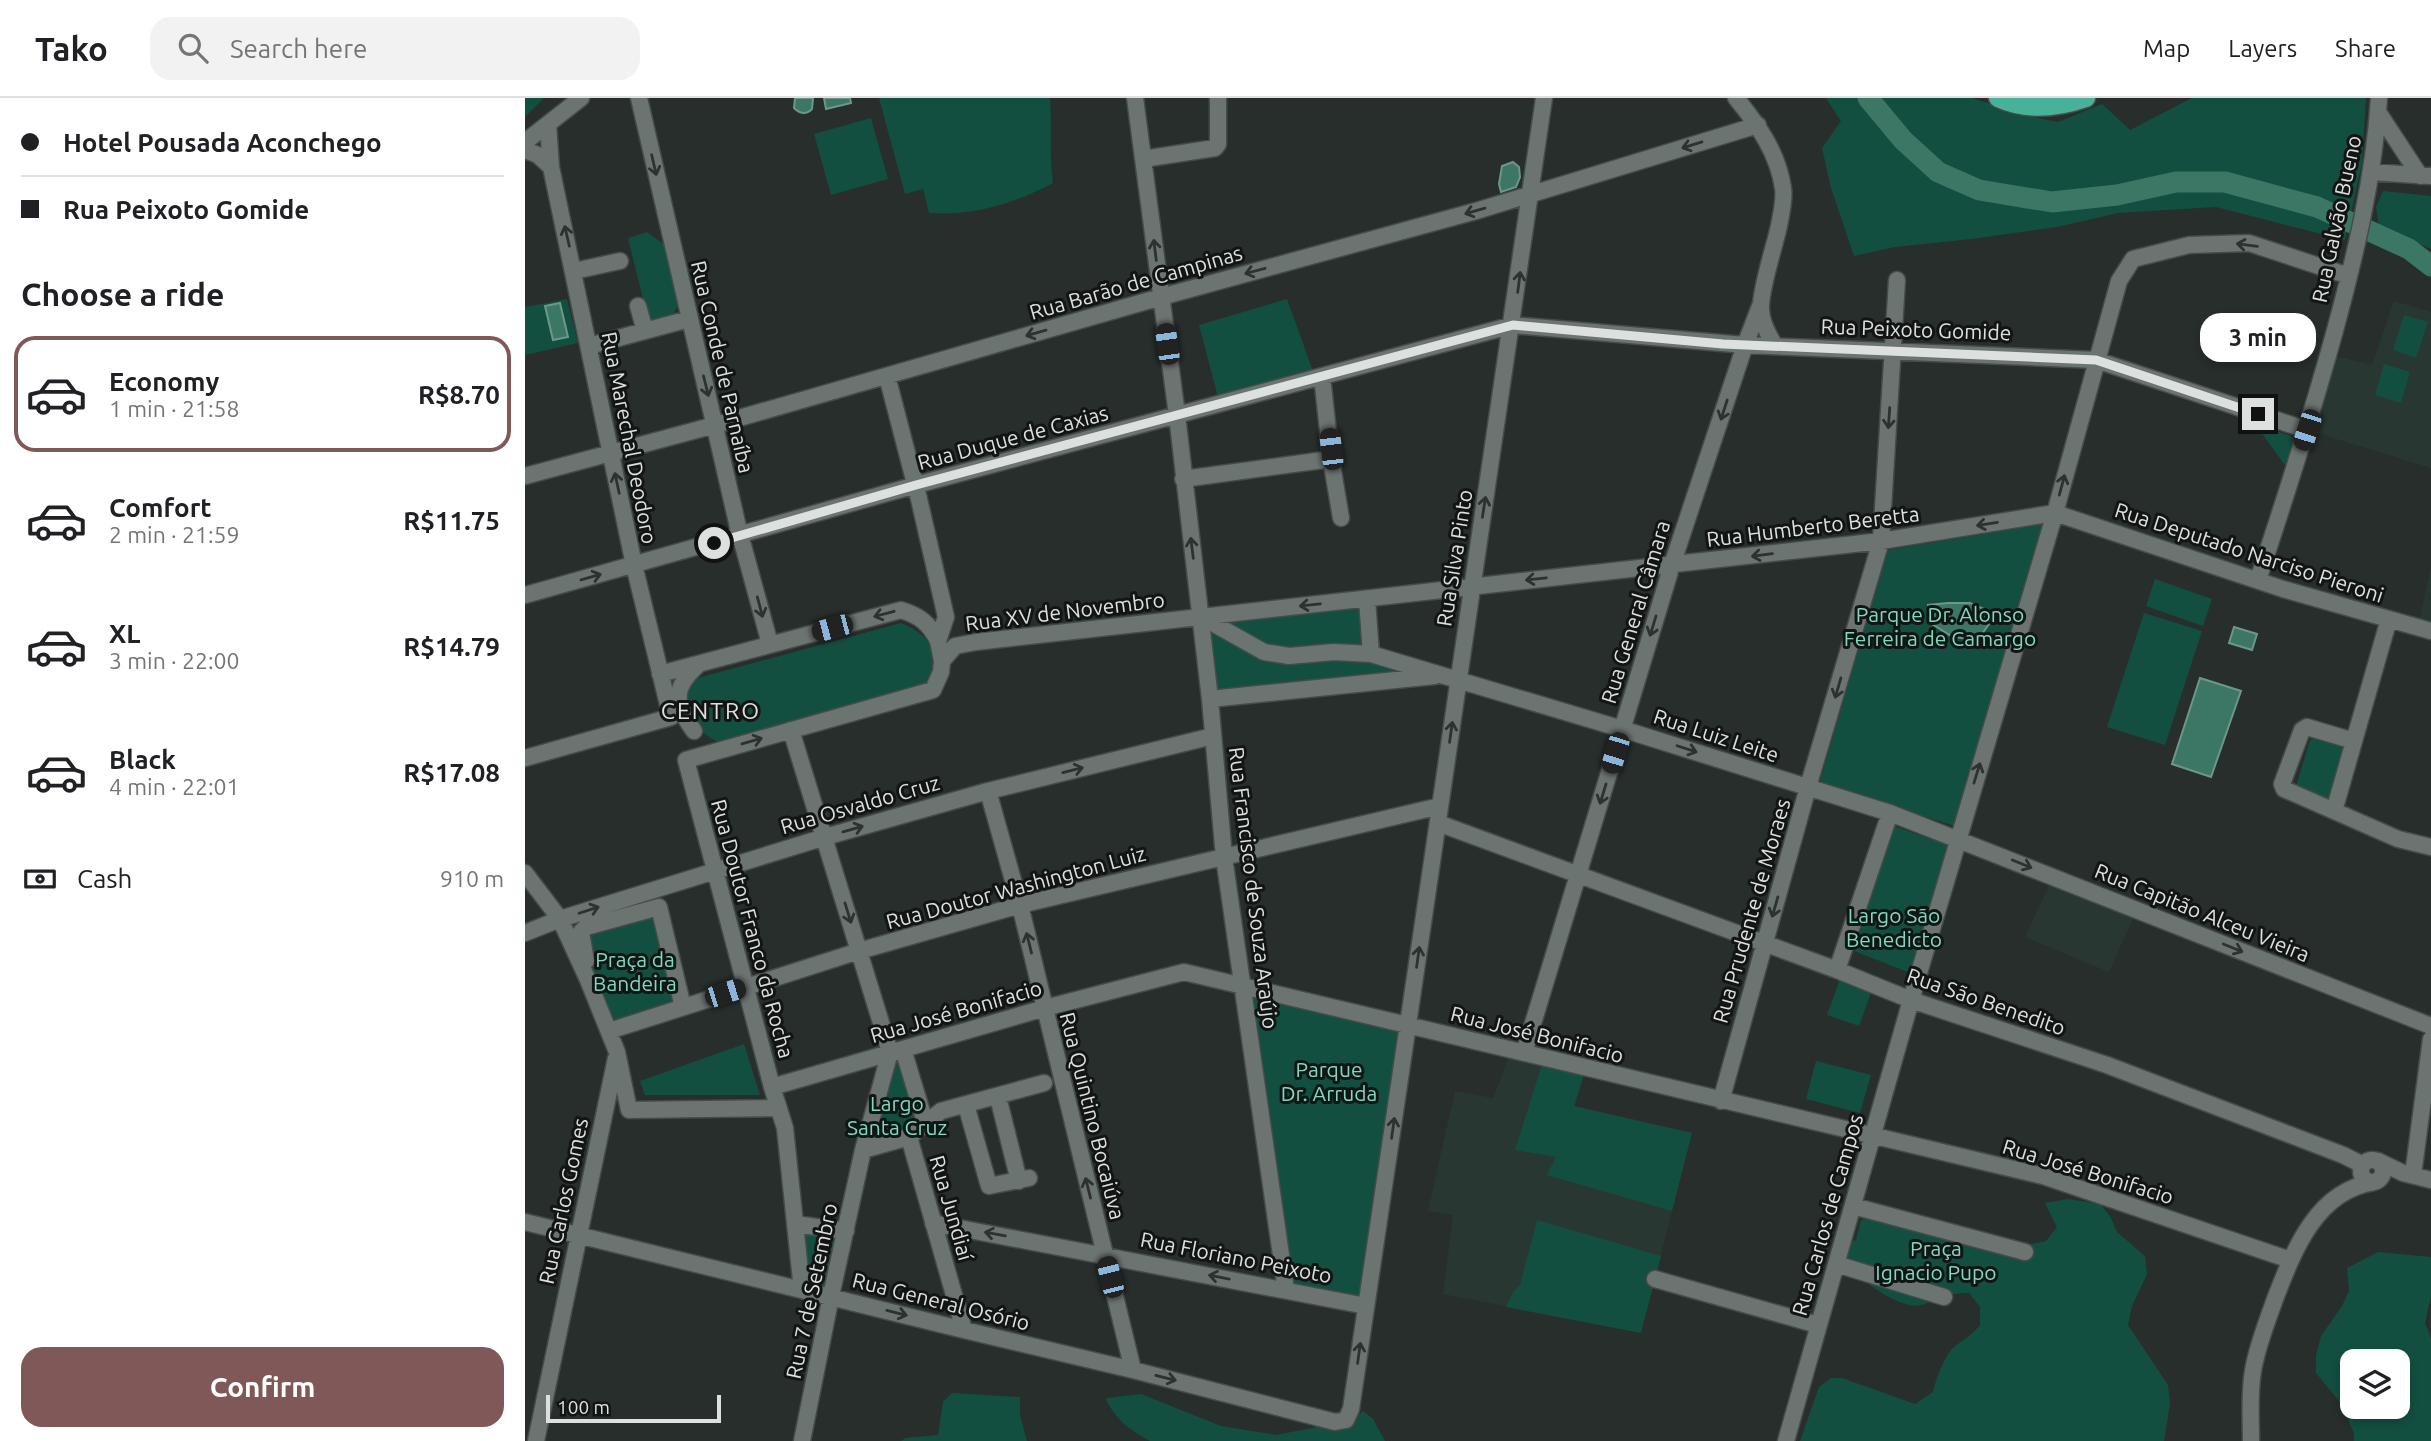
<!DOCTYPE html>
<meta charset="utf-8">
<style>
:root{--surface:#fff;--page:#f2f2f2;--text:#202124;--muted:#757577;--line:#e0e0e0;--accent:#805858}
body{margin:0;font-family:Ubuntu,sans-serif;background:var(--page);color:var(--text);height:100vh;display:flex;flex-direction:column;font-size:26px;white-space:nowrap}
*{box-sizing:border-box;margin:0}
p{font-size:23px;color:var(--muted)}
.icon{flex:none;width:38px;height:38px;fill:none;stroke:currentColor;stroke-width:2;stroke-linecap:round;stroke-linejoin:round}
.map{position:relative;flex:1;overflow:hidden}
.sheet{display:flex;flex-direction:column;background:var(--surface);width:525px}
.sheet>*{flex:none}
.hud{display:grid;align-content:center;height:154px;padding:0 21px;background:var(--surface)}
.controls{position:absolute;left:1815px;top:1251px;display:grid;gap:14px}
.controls a{display:grid;place-items:center;width:70px;height:70px;border-radius:14px;background:var(--surface);box-shadow:0 4px 10px #0003;font-size:35px}
.scale{position:absolute;left:21px;bottom:18px;width:175px;box-sizing:border-box;padding-left:7px;border:4px solid #dce1df;border-top:0;font-size:19px;line-height:24px;white-space:nowrap;color:#dce1df;-webkit-text-stroke:5px #121514;paint-order:stroke}
.end{position:absolute;width:32px;height:32px;margin:-16px;border:9px solid #dce1df;background:#111;box-shadow:0 0 0 4px #111}
.from{border-radius:50%}
.bubble{position:absolute;height:49px;border-radius:21px;background:var(--surface);box-shadow:0 4px 10px #0003;font-size:23px;font-weight:700;line-height:49px;text-align:center}
.car{position:absolute;width:21px;height:42px;margin:-21px -10px;border-radius:9px;box-shadow:0 0 5px 2px #0007;background:linear-gradient(#222 24%,#8ab4d8 0 40%,#222 0 76%,#8ab4d8 0 86%,#222 0)}
.hud b{display:flex;align-items:center;gap:24px;height:66px;font-size:26px}
.hud b+b{border-top:2px solid var(--line)}
.hud i{width:18px;height:18px;background:var(--text)}
ul{padding:0;list-style:none}
li{display:flex;align-items:center;gap:21px;height:116px;margin:0 14px 10px;padding:0 7px;border:4px solid transparent;border-radius:21px}
li div{flex:1}
li b{display:block;font-size:26px}
li em{font-style:normal;font-weight:700}
li.on{border-color:var(--accent)}
li>.icon{width:63px;height:63px;stroke-width:1.5}
h2{padding:0 21px;font-size:32px;line-height:84px}
.pay{display:flex;align-items:center;gap:18px;height:77px;padding:0 21px;font-size:26px}
.pay p{margin-inline-start:auto}
.button{display:flex;gap:14px;margin-top:auto;padding:14px 21px}
.button a{flex:1;height:80px;border-radius:21px;background:var(--accent);color:#fff;font-size:28px;font-weight:700;line-height:80px;text-align:center}
header{display:flex;align-items:center;gap:42px;box-sizing:border-box;height:98px;padding:0 35px;background:var(--surface);border-bottom:2px solid var(--line)}
header strong{font-size:33px}
nav{display:flex;gap:38px;margin-inline-start:auto;font-size:24px}
.search{width:490px;height:63px;background:var(--page);display:flex;align-items:center;gap:18px;box-sizing:border-box;padding:0 24px;border-radius:21px;color:var(--muted);font-size:26px}
main{display:flex;flex:1;min-height:0}
.map>svg:first-child{display:block}
</style>
<header>
<strong>Tako</strong>
<div class="search"><svg class="icon" aria-label="search" viewBox="0 0 24 24"><circle cx="10" cy="10" r="6"/><path d="M15 15l6 6"/></svg>Search here</div>
<nav><a>Map</a><a>Layers</a><a>Share</a></nav>
</header>
<main>
<section class="sheet">
<div class="hud">
<b><i class="from"></i>Hotel Pousada Aconchego</b>
<b><i></i>Rua Peixoto Gomide</b>
</div>
<h2>Choose a ride</h2>
<ul>
<li class="on"><svg class="icon" aria-label="car" viewBox="0 0 24 24"><path d="M5 17H2v-5l4-1 3-4h7l3 4 3 1v5h-3M9 17h6M6 11h13"/><circle cx="7" cy="17" r="2"/><circle cx="17" cy="17" r="2"/></svg><div><b>Economy</b><p>1 min · 21:58</p></div><em>R$8.70</em></li>
<li><svg class="icon" aria-label="car" viewBox="0 0 24 24"><path d="M5 17H2v-5l4-1 3-4h7l3 4 3 1v5h-3M9 17h6M6 11h13"/><circle cx="7" cy="17" r="2"/><circle cx="17" cy="17" r="2"/></svg><div><b>Comfort</b><p>2 min · 21:59</p></div><em>R$11.75</em></li>
<li><svg class="icon" aria-label="car" viewBox="0 0 24 24"><path d="M5 17H2v-5l4-1 3-4h7l3 4 3 1v5h-3M9 17h6M6 11h13"/><circle cx="7" cy="17" r="2"/><circle cx="17" cy="17" r="2"/></svg><div><b>XL</b><p>3 min · 22:00</p></div><em>R$14.79</em></li>
<li><svg class="icon" aria-label="car" viewBox="0 0 24 24"><path d="M5 17H2v-5l4-1 3-4h7l3 4 3 1v5h-3M9 17h6M6 11h13"/><circle cx="7" cy="17" r="2"/><circle cx="17" cy="17" r="2"/></svg><div><b>Black</b><p>4 min · 22:01</p></div><em>R$17.08</em></li>
</ul>
<div class="pay"><svg class="icon" aria-label="cash" viewBox="0 0 24 24"><path d="M3 7h18v10H3z"/><circle cx="12" cy="12" r="2"/></svg>Cash<p>910 m</p></div>
<div class="button"><a>Confirm</a></div>
</section>
<div class="map">
<svg width="1906" height="1343" viewBox="0 0 1906 1343">
<rect width="100%" height="100%" fill="#272e2c"/>
<path fill="#293732" d="M 1869,203 L 1906,214 L 1906,370 L 1782,332 L 1803,256 L 1847,267 Z
M 1906,469 L 1906,523 L 1895,520 Z
M 1526,783 L 1610,816 L 1584,874 L 1500,839 Z
M 987,952 L 1061,970 L 1050,1008 L 1167,1035 L 1116,1235 L 918,1196 L 928,1117 L 903,1113 L 930,993 L 968,1000 Z"/>
<path fill="#134f40" fill-rule="evenodd" d="M 0,0 L 19,0 L 0,19 Z
M 354,0 L 525,0 C 527,29 524,57 528,85 C 489,106 448,118 404,115 L 398,91 L 380,96 Z
M 1301,0 L 1447,0 L 1508,19 L 1533,24 L 1577,6 L 1605,32 L 1667,0 L 1841,0 L 1837,65 L 1820,142 L 1691,109 L 1593,115 L 1532,129 L 1446,141 L 1370,149 L 1329,158 L 1306,90 L 1297,50 L 1316,23 Z
M 346,20 L 363,81 L 306,97 L 289,36 Z
M 1858,93 L 1906,98 L 1906,151 L 1854,128 L 1851,109 Z
M 122,134 L 140,147 L 154,206 L 146,219 L 124,225 L 103,140 Z
M 42,201 L 53,245 L 0,257 L 0,209 Z
M 762,201 L 789,276 L 693,299 L 674,227 Z
M 1879,217 L 1903,224 L 1891,260 L 1868,252 Z
M 1859,266 L 1885,274 L 1876,305 L 1850,297 Z
M 1730,326 L 1775,341 L 1765,374 Z
M 1519,426 L 1430,728 L 1294,686 L 1363,452 Z
M 1630,481 L 1687,501 L 1678,528 L 1621,508 Z
M 838,505 L 843,553 L 739,551 L 697,520 Z
M 1619,515 L 1677,533 L 1640,647 L 1582,629 Z
M 376,525 C 392,531 410,544 409,563 C 408,571 405,578 405,586 L 198,646 C 179,638 152,618 162,594 C 163,589 170,583 173,580 Z
M 682,531 L 740,558 L 811,557 L 904,576 L 688,599 Z
M 1789,640 L 1819,649 L 1820,653 L 1803,705 L 1771,688 L 1785,642 Z
M 1369,728 L 1425,748 L 1388,876 L 1329,853 Z
M 135,815 L 158,909 L 84,933 L 61,840 L 64,833 Z
M 1315,881 L 1347,892 L 1334,928 L 1302,917 Z
M 719,891 L 882,927 L 849,1209 L 762,1191 Z
M 219,946 L 235,997 L 120,997 L 115,983 Z
M 375,958 L 399,1026 L 339,1046 L 369,959 Z
M 1019,960 L 1061,970 L 1049,1008 L 1167,1035 L 1147,1113 L 1022,1077 L 1031,1059 L 990,1052 Z
M 1291,963 L 1346,977 L 1335,1015 L 1281,1001 Z
M 1543,1101 L 1575,1106 L 1585,1118 L 1592,1134 L 1620,1158 L 1622,1176 L 1607,1208 L 1603,1227 L 1643,1287 L 1645,1306 L 1639,1343 L 1275,1343 L 1294,1289 L 1306,1280 L 1317,1280 L 1390,1306 L 1408,1294 C 1410,1283 1421,1255 1429,1249 C 1440,1240 1445,1239 1455,1227 L 1455,1209 L 1444,1195 C 1421,1195 1416,1201 1396,1207 C 1374,1213 1331,1177 1315,1163 L 1318,1145 L 1331,1142 L 1336,1122 L 1345,1120 L 1425,1142 L 1447,1140 L 1502,1147 L 1521,1143 L 1532,1129 L 1520,1105 Z
M 1012,1122 L 1136,1158 L 1116,1235 L 981,1209 L 988,1194 L 995,1187 Z
M 282,1136 L 311,1141 L 303,1183 L 299,1189 L 283,1187 L 279,1142 Z
M 1853,1154 L 1906,1159 L 1906,1198 L 1900,1225 L 1906,1240 L 1906,1343 L 1829,1343 L 1829,1335 L 1814,1303 L 1791,1275 L 1791,1257 L 1796,1238 L 1817,1208 L 1824,1193 L 1822,1170 ZM 1827,1264 L 1872,1264 L 1872,1309 L 1827,1309 Z
M 427,1295 L 495,1299 L 495,1317 L 502,1343 L 376,1343 L 380,1340 L 413,1337 L 418,1304 Z
M 616,1296 L 696,1328 L 751,1337 L 828,1322 L 838,1313 L 848,1321 L 860,1343 L 625,1343 C 604,1331 593,1324 581,1302 L 582,1300 Z"/>
<path fill="#3c7766" stroke="#6c978a" stroke-width="2" d="M 270,0 L 288,0 L 287,11 C 281,17 275,16 269,10 Z
M 299,0 L 325,0 L 326,5 L 301,11 Z
M 988,64 L 994,69 L 995,79 L 991,89 L 976,94 L 974,86 L 977,68 Z
M 35,205 L 43,239 L 28,242 L 20,208 Z
M 1423,505 L 1445,505 L 1459,511 L 1464,526 L 1452,543 L 1426,538 L 1404,524 L 1403,507 Z
M 1709,529 L 1732,536 L 1727,552 L 1704,545 Z
M 1675,580 L 1716,593 L 1686,679 L 1647,666 Z"/>
<g fill="none" stroke-linecap="round" stroke-linejoin="round">
<path stroke="#3c7766" stroke-width="21" d="M 1343,0 L 1378,42 L 1413,74 L 1454,92 L 1527,104 L 1592,97 L 1651,84 L 1700,84 L 1792,109 L 1884,151 L 1906,168"/>
<g stroke="#454b49" stroke-width="19">
<path id="minor" d="M 114,0 L 213,429 L 245,546
M 610,0 L 652,317 L 685,601 L 699,759 L 761,1192
M 1211,0 C 1233,27 1253,55 1258,90 C 1260,102 1256,116 1254,128 C 1249,150 1237,186 1236,207 C 1235,222 1243,236 1250,248
M 1853,14 L 1895,78
M 23,26 L 26,69 L 109,467 L 146,619
M 0,44 L 56,0
M 0,52 L 13,57 L 26,69
M 618,61 L 690,50 L 693,46 L 693,0
M 1846,74 L 1906,78
M 49,173 L 95,163
M 113,208 L 120,233
M 64,248 L 164,221
M 806,361 L 816,420
M 0,378 L 190,327 L 636,199 L 951,113 L 1233,27
M 658,381 L 806,361 L 797,278
M 1733,482 C 1760,401 1786,319 1809,236 C 1830,159 1849,80 1854,0
M 0,497 L 391,387 L 988,227 L 1220,247 L 1571,262 L 1782,332
M 842,501 L 846,556
M 675,518 L 739,554 L 764,558 L 809,554 L 846,556 L 1097,631 L 1365,715 L 1906,928
M 417,563 L 430,548 L 451,544 L 1356,443 L 1530,415 L 1758,491 L 1906,533
M 135,576 L 376,512 C 395,518 404,525 413,543
M 685,601 L 910,578
M 266,632 L 365,954 L 338,1052 L 306,1198 L 277,1343
M 169,633 C 149,606 147,590 173,567
M 1829,643 L 1782,629 L 1777,632 L 1757,686 L 1759,691 L 1873,741 L 1906,749
M 0,660 L 146,619
M 463,693 L 495,807 L 608,1272
M 1809,713 L 1864,521
M 913,725 L 1312,872 L 1386,902 L 1582,967 L 1818,1057 L 1838,1067
M 0,775 L 35,821 L 63,882 L 92,954 L 104,1012 L 253,1010
M 0,835 L 35,821 L 300,739 L 463,693 L 688,638
M 61,863 L 56,834 L 61,829 L 134,809 L 158,909
M 1312,872 L 1365,715
M 84,933 L 334,853 L 495,807 L 915,708
M 378,951 L 400,1024
M 999,955 L 1147,467 L 1220,247 L 1235,208
M 247,989 L 520,910 L 659,874 L 1518,1078 L 1765,1162
M 1196,1003 L 1283,689 L 1356,443 L 1372,182
M 475,1007 L 494,1083
M 443,1014 L 464,1088 L 504,1080
M 384,1039 L 439,1232
M 338,1052 L 384,1039 L 416,1013 L 519,985
M1836 1073a11 11 0 1 1 22 0a11 11 0 1 1-22 0Z
M 1853,1063 L 1878,1075 L 1906,1082
M 1888,1077 L 1906,941
M 1328,1108 L 1500,1154
M 0,1124 L 439,1232 L 608,1272 L 810,1324 L 821,1322 L 826,1311 C 890,874 957,437 1019,0
M 408,1125 L 841,1208
M 270,1126 L 321,1133
M 1311,1166 L 1419,1199
M 1130,1181 L 1293,1227
M 277,1192 L 260,1030 L 247,989 L 161,662 L 408,592 L 416,574 L 417,563 L 413,543 L 421,519 L 394,401 L 362,278
M 11,1343 L 91,960
M 1261,1343 L 1386,902 L 1530,415 L 1594,183 L 1608,161 L 1664,147 L 1724,145 L 1824,178
M 1726,1343 C 1726,1320 1724,1295 1728,1273 C 1732,1248 1742,1224 1750,1201 C 1769,1152 1791,1093 1849,1084"/>
</g>
<g stroke="#454b49" stroke-width="21">
<path id="major" d="M 1473,0 C 1501,13 1532,10 1561,0"/>
</g>
<use href="#minor" stroke="#6c7471" stroke-width="16"/>
<use href="#major" stroke="#48b199" stroke-width="18"/>
</g>
<defs><path id="oneway-shaft" d="M-6 0H5M1.5-3L5.5 0L1.5 3" fill="none" stroke-width="1.6" stroke-linecap="round" stroke-linejoin="round" transform="scale(1.75)"/></defs>
<g stroke="#2d3230">
<use href="#oneway-shaft" transform="translate(1167 47) rotate(163)"/>
<use href="#oneway-shaft" transform="translate(129 67) rotate(77)"/>
<use href="#oneway-shaft" transform="translate(950 113) rotate(164)"/>
<use href="#oneway-shaft" transform="translate(42 138) rotate(-103)"/>
<use href="#oneway-shaft" transform="translate(1722 147) rotate(-173)"/>
<use href="#oneway-shaft" transform="translate(630 152) rotate(-97)"/>
<use href="#oneway-shaft" transform="translate(730 173) rotate(165)"/>
<use href="#oneway-shaft" transform="translate(994 184) rotate(-83)"/>
<use href="#oneway-shaft" transform="translate(511 235) rotate(164)"/>
<use href="#oneway-shaft" transform="translate(181 288) rotate(76)"/>
<use href="#oneway-shaft" transform="translate(1199 312) rotate(108)"/>
<use href="#oneway-shaft" transform="translate(1364 320) rotate(94)"/>
<use href="#oneway-shaft" transform="translate(92 385) rotate(-102)"/>
<use href="#oneway-shaft" transform="translate(1537 387) rotate(-75)"/>
<use href="#oneway-shaft" transform="translate(959 409) rotate(-81)"/>
<use href="#oneway-shaft" transform="translate(1462 426) rotate(171)"/>
<use href="#oneway-shaft" transform="translate(667 450) rotate(-97)"/>
<use href="#oneway-shaft" transform="translate(1237 457) rotate(173)"/>
<use href="#oneway-shaft" transform="translate(66 479) rotate(-16)"/>
<use href="#oneway-shaft" transform="translate(1011 481) rotate(174)"/>
<use href="#oneway-shaft" transform="translate(785 507) rotate(174)"/>
<use href="#oneway-shaft" transform="translate(235 509) rotate(75)"/>
<use href="#oneway-shaft" transform="translate(359 516) rotate(165)"/>
<use href="#oneway-shaft" transform="translate(1128 528) rotate(107)"/>
<use href="#oneway-shaft" transform="translate(1313 590) rotate(106)"/>
<use href="#oneway-shaft" transform="translate(926 634) rotate(-82)"/>
<use href="#oneway-shaft" transform="translate(227 643) rotate(-16)"/>
<use href="#oneway-shaft" transform="translate(1162 651) rotate(18)"/>
<use href="#oneway-shaft" transform="translate(548 672) rotate(-14)"/>
<use href="#oneway-shaft" transform="translate(1452 675) rotate(-73)"/>
<use href="#oneway-shaft" transform="translate(1078 696) rotate(107)"/>
<use href="#oneway-shaft" transform="translate(328 731) rotate(-16)"/>
<use href="#oneway-shaft" transform="translate(1497 766) rotate(22)"/>
<use href="#oneway-shaft" transform="translate(1250 809) rotate(106)"/>
<use href="#oneway-shaft" transform="translate(64 812) rotate(-18)"/>
<use href="#oneway-shaft" transform="translate(323 815) rotate(73)"/>
<use href="#oneway-shaft" transform="translate(504 845) rotate(-104)"/>
<use href="#oneway-shaft" transform="translate(1708 850) rotate(22)"/>
<use href="#oneway-shaft" transform="translate(893 859) rotate(-82)"/>
<use href="#oneway-shaft" transform="translate(868 1030) rotate(-82)"/>
<use href="#oneway-shaft" transform="translate(563 1090) rotate(-104)"/>
<use href="#oneway-shaft" transform="translate(470 1136) rotate(-170)"/>
<use href="#oneway-shaft" transform="translate(694 1179) rotate(-169)"/>
<use href="#oneway-shaft" transform="translate(372 1215) rotate(14)"/>
<use href="#oneway-shaft" transform="translate(834 1255) rotate(-82)"/>
<use href="#oneway-shaft" transform="translate(641 1280) rotate(14)"/>
</g>
<g fill="none" stroke-linecap="round" stroke-linejoin="round">
<path stroke="#dce1df" stroke-width="9" d="M 189,445 L 391,387 L 988,227 L 1198,246 L 1571,262 L 1733,316"/>
</g>
<g text-anchor="middle" stroke-width="6" stroke-linejoin="round" paint-order="stroke">
<g font-size="21" fill="#dce1df" stroke="#121514">
<text transform="translate(1812 121) rotate(-78)" y="7">Rua Galvão Bueno</text>
<text transform="translate(611 185) rotate(-16)" y="7">Rua Barão de Campinas</text>
<text transform="translate(1391 232) rotate(2)" y="7">Rua Peixoto Gomide</text>
<text transform="translate(197 269) rotate(77)" y="7">Rua Conde de Parnaíba</text>
<text transform="translate(104 340) rotate(79)" y="7">Rua Marechal Deodoro</text>
<text transform="translate(488 340) rotate(-15)" y="7">Rua Duque de Caxias</text>
<text transform="translate(1288 429) rotate(-7)" y="7">Rua Humberto Beretta</text>
<text transform="translate(1724 455) rotate(18)" y="7">Rua Deputado Narciso Pieroni</text>
<text transform="translate(930 460) rotate(-81)" y="7">Rua Silva Pinto</text>
<text transform="translate(540 514) rotate(-7)" y="7">Rua XV de Novembro</text>
<text transform="translate(1111 514) rotate(-73)" y="7">Rua General Câmara</text>
<text transform="translate(1191 638) rotate(18)" y="7">Rua Luiz Leite</text>
<text transform="translate(335 707) rotate(-16)" y="7">Rua Osvaldo Cruz</text>
<text transform="translate(491 790) rotate(-15)" y="7">Rua Doutor Washington Luiz</text>
<text transform="translate(728 790) rotate(83)" y="7">Rua Francisco de Souza Araújo</text>
<text transform="translate(1227 813) rotate(-74)" y="7">Rua Prudente de Moraes</text>
<text transform="translate(1677 815) rotate(22)" y="7">Rua Capitão Alceu Vieira</text>
<text transform="translate(227 831) rotate(75)" y="7">Rua Doutor Franco da Rocha</text>
<text transform="translate(1461 904) rotate(19)" y="7">Rua São Benedito</text>
<text transform="translate(431 914) rotate(-16)" y="7">Rua José Bonifacio</text>
<text transform="translate(1012 937) rotate(14)" y="7">Rua José Bonifacio</text>
<text transform="translate(567 1018) rotate(76)" y="7">Rua Quintino Bocaiúva</text>
<text transform="translate(1563 1074) rotate(17)" y="7">Rua José Bonifacio</text>
<text transform="translate(39 1103) rotate(-78)" y="7">Rua Carlos Gomes</text>
<text transform="translate(426 1110) rotate(74)" y="7">Rua Jundiaí</text>
<text transform="translate(1303 1117) rotate(-74)" y="7">Rua Carlos de Campos</text>
<text transform="translate(711 1160) rotate(11)" y="7">Rua Floriano Peixoto</text>
<text transform="translate(287 1193) rotate(-78)" y="7">Rua 7 de Setembro</text>
<text transform="translate(416 1204) rotate(14)" y="7">Rua General Osório</text>
</g>
<g font-size="21" fill="#7cdabf" stroke="#121514">
<text x="1415" y="524">Parque Dr. Alonso<tspan x="1415" dy="24">Ferreira de Camargo</tspan></text>
<text x="1369" y="825">Largo São<tspan x="1369" dy="24">Benedicto</tspan></text>
<text x="110" y="869">Praça da<tspan x="110" dy="24">Bandeira</tspan></text>
<text x="804" y="979">Parque<tspan x="804" dy="24">Dr. Arruda</tspan></text>
<text x="372" y="1013">Largo<tspan x="372" dy="24">Santa Cruz</tspan></text>
<text x="1411" y="1158">Praça<tspan x="1411" dy="24">Ignacio Pupo</tspan></text>
</g>
<g font-size="23" letter-spacing="2" fill="#dce1df" stroke="#121514">
<text x="186" y="621">CENTRO</text>
</g>
</g>
</svg>
<div class="controls">
<a><svg class="icon" aria-label="layers" viewBox="0 0 24 24"><path d="M12 4l9 5-9 5-9-5zM3 14l9 5 9-5"/></svg></a>
</div>
<div class="scale">100 m</div>
<i class="end from" style="left:189px;top:445px"></i>
<i class="end" style="left:1733px;top:316px"></i>
<div class="bubble" style="left:1675px;top:215px;width:116px">3 min</div>
<i class="car" style="left:642px;top:246px;rotate:352deg"></i>
<i class="car" style="left:1782px;top:332px;rotate:198deg"></i>
<i class="car" style="left:806px;top:351px;rotate:353deg"></i>
<i class="car" style="left:307px;top:530px;rotate:255deg"></i>
<i class="car" style="left:1090px;top:655px;rotate:197deg"></i>
<i class="car" style="left:200px;top:895px;rotate:72deg"></i>
<i class="car" style="left:585px;top:1179px;rotate:346deg"></i>
</div>
</main>
